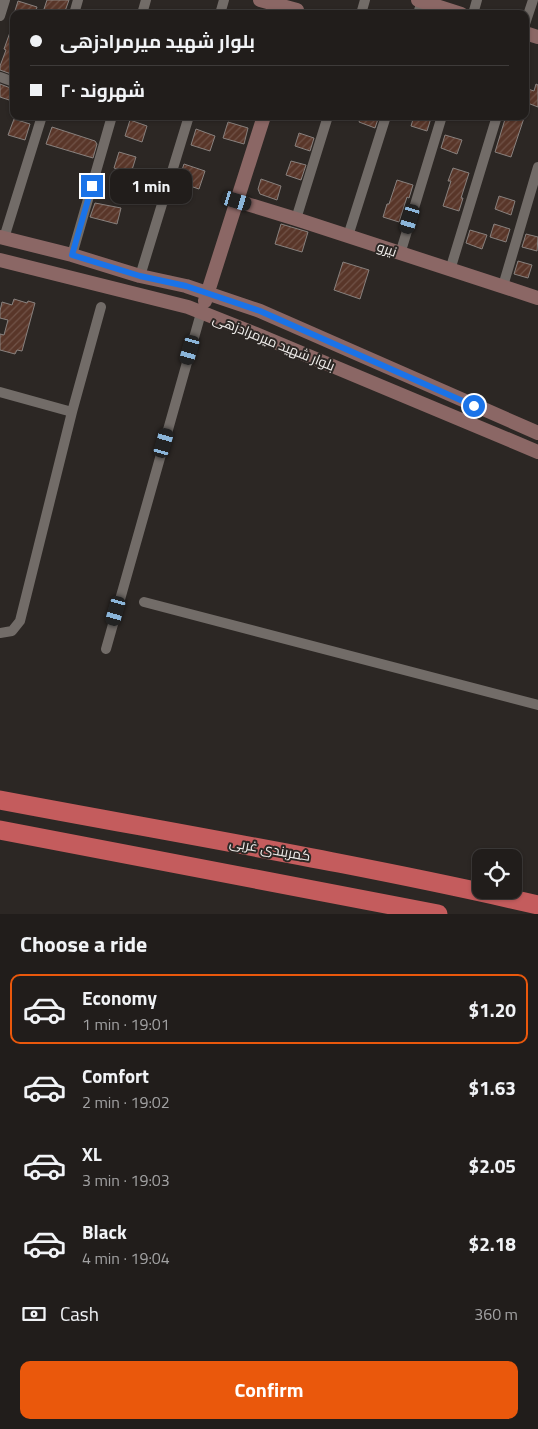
<!DOCTYPE html>
<meta charset="utf-8">
<style>
:root{--surface:#211d1b;--page:#292624;--text:#f1f3f6;--muted:#a2a2a3;--line:#3e3b3a;--accent:#ea580c}
body{margin:0;font-family:"Titillium Web",Cairo,sans-serif;background:var(--page);color:var(--text);height:100vh;display:flex;flex-direction:column;font-size:19px;white-space:nowrap}
*{box-sizing:border-box;margin:0}
p{font-size:16px;color:var(--muted)}
.icon{flex:none;width:28px;height:28px;fill:none;stroke:currentColor;stroke-width:2;stroke-linecap:round;stroke-linejoin:round}
.map{position:relative;height:914px;overflow:hidden}
.details{display:flex;flex-direction:column;background:var(--surface);flex:1}
.details>*{flex:none}
.top-card{position:absolute;left:10px;top:10px;width:519px;height:110px;border-radius:10px;box-shadow:0 1px 4px #0004,0 0 0 1px var(--line);display:grid;align-content:center;height:110px;padding:0 20px;background:var(--surface)}
.tools{position:absolute;left:472px;top:849px;display:grid;gap:10px}
.tools a{display:grid;place-items:center;width:50px;height:50px;border-radius:10px;background:var(--surface);box-shadow:0 1px 4px #0004,0 0 0 1px var(--line);font-size:25px}
.end{position:absolute;width:22px;height:22px;margin:-11px;border:6px solid #1a73e8;background:#fff;box-shadow:0 0 0 2px #fff}
.from{border-radius:50%}
.bubble{position:absolute;height:35px;border-radius:10px;background:var(--surface);box-shadow:0 1px 4px #0004,0 0 0 1px var(--line);font-size:16px;font-weight:700;line-height:35px;text-align:center}
.car{position:absolute;width:15px;height:30px;margin:-15px -8px;border-radius:6px;box-shadow:0 0 4px 1px #0007;background:linear-gradient(#222 24%,#8ab4d8 0 40%,#222 0 76%,#8ab4d8 0 86%,#222 0)}
.top-card b{display:flex;align-items:center;gap:18px;height:48px;font-size:19px}
.top-card b+b{border-top:1px solid var(--line)}
.top-card i{width:12px;height:12px;background:var(--text)}
ul{padding:0;list-style:none}
li{display:flex;align-items:center;gap:15px;height:70px;margin:0 10px 8px;padding:0 10px;border:2px solid transparent;border-radius:10px}
li div{flex:1}
li b{display:block;font-size:19px}
li em{font-style:normal;font-weight:700}
li.active{border-color:var(--accent)}
li>.icon{width:45px;height:45px;stroke-width:1.5}
h2{padding:0 20px;font-size:22px;line-height:60px}
.pay{display:flex;align-items:center;gap:12px;height:55px;padding:0 20px;font-size:19px}
.pay p{margin-inline-start:auto}
.action{display:flex;gap:10px;margin-top:auto;padding:10px 20px}
.action a{flex:1;height:58px;border-radius:10px;background:var(--accent);color:#fff;font-size:20px;font-weight:700;line-height:58px;text-align:center}
.map>svg:first-child{display:block}
</style>
<div class="map">
<svg width="538" height="914" viewBox="0 0 538 914">
<defs>
<pattern id="building-hatch" width="6" height="6" patternUnits="userSpaceOnUse" patternTransform="scale(1.25)"><rect width="6" height="6" fill="#593629"/><path d="M-1 1l2-2M0 6l6-6M5 7l2-2" fill="none" stroke="#715348"/></pattern>
</defs>
<rect width="100%" height="100%" fill="#2c2724"/>
<path fill="url(#building-hatch)" stroke="#88817e" d="M 47,0 L 69,0 L 64,14 L 60,14 L 44,9 Z
M 18,1 L 37,7 L 35,14 L 14,14 Z
M 13,24 L 14,25 L 14,75 L 0,70 L 0,66 L 6,50 L 4,49 Z
M 0,84 L 13,89 L 9,100 L 0,97 Z
M 536,84 L 538,85 L 538,107 L 525,102 L 525,88 L 534,91 Z
M 361,116 L 379,116 L 375,128 L 359,122 Z
M 414,116 L 425,116 L 431,118 L 427,131 L 411,126 Z
M 506,116 L 524,118 L 511,157 L 495,152 Z
M 14,119 L 30,124 L 25,140 L 8,135 Z
M 130,120 L 147,126 L 142,142 L 125,136 Z
M 228,122 L 248,128 L 244,144 L 223,138 Z
M 52,127 L 95,141 L 97,144 L 93,158 L 46,144 Z
M 196,129 L 215,136 L 210,151 L 191,145 Z
M 299,133 L 314,138 L 310,151 L 295,146 Z
M 445,135 L 462,140 L 457,154 L 441,148 Z
M 119,152 L 136,157 L 131,173 L 114,168 Z
M 291,161 L 306,165 L 301,180 L 286,175 Z
M 184,164 L 205,171 L 199,189 L 178,182 Z
M 453,168 L 469,173 L 461,198 L 463,198 L 459,211 L 443,206 L 451,181 L 448,181 Z
M 261,179 L 281,186 L 277,200 L 260,194 L 258,189 Z
M 397,180 L 413,185 L 409,198 L 407,197 L 399,222 L 383,217 L 387,204 L 389,204 Z
M 499,196 L 515,201 L 511,215 L 495,209 Z
M 95,203 L 121,208 L 117,224 L 90,217 Z
M 281,224 L 308,232 L 302,252 L 275,244 Z
M 494,224 L 510,229 L 506,242 L 490,237 Z
M 470,230 L 487,235 L 482,249 L 466,243 Z
M 526,234 L 538,237 L 537,251 L 522,247 Z
M 518,261 L 532,265 L 528,278 L 514,274 Z
M 343,262 L 369,270 L 360,299 L 334,290 Z
M 14,299 L 27,303 L 28,301 L 35,303 L 22,351 L 17,350 L 15,354 L 0,350 L 0,334 L 4,335 L 8,320 L 0,318 L 0,311 L 2,302 L 12,305 Z"/>
<g fill="none" stroke-linecap="round" stroke-linejoin="round">
<path stroke="#726c68" stroke-width="10" d="M 74,14 L 78,0
M 142,14 L 146,0
M 220,14 L 224,0
M 361,14 L 365,0
M 418,14 L 422,0
M 473,14 L 477,0
M 0,16 L 5,0
M 525,24 L 533,0
M 0,77 L 14,82
M 296,219 L 328,116
M 348,236 L 386,116
M 4,238 L 42,116
M 400,254 L 442,116
M 72,255 L 112,116
M 450,270 L 497,116
M 140,276 L 189,116
M 503,286 L 538,167
M 0,392 L 72,412
M 144,602 L 538,705
M 0,633 L 12,631 L 20,621 L 72,412 L 101,307
M 106,649 L 201,313"/>
<path stroke="#8b6765" stroke-width="14" d="M 260,0 L 297,10
M 418,0 L 461,14
M 525,33 L 538,37
M 237,201 L 296,219 L 538,298
M 0,237 L 72,255 L 140,276 L 186,286 L 260,311 L 538,433
M 0,260 L 188,307 L 256,334 L 538,452
M 205,301 L 264,116"/>
<path stroke="#c45c5d" stroke-width="19" d="M 0,800 C 180,834 360,864 538,905
M 0,830 L 438,914"/>
</g>
<g fill="none" stroke-linecap="round" stroke-linejoin="round">
<path stroke="#1a73e8" stroke-width="6" d="M 92,186 L 72,255 L 140,276 L 186,286 L 260,311 L 474,406"/>
</g>
<g text-anchor="middle" stroke-width="4" stroke-linejoin="round" paint-order="stroke">
<g font-size="14" fill="#efecea" stroke="#2c2724">
<text transform="translate(387 249) rotate(19)" y="5">نیرو</text>
<text transform="translate(274 342) rotate(22)" y="5">بلوار شهید میرمرادزهی</text>
<text transform="translate(270 849) rotate(10)" y="5">کمربندی غربی</text>
</g>
</g>
</svg>
<div class="tools">
<a><svg class="icon" aria-label="locate" viewBox="0 0 24 24"><circle cx="12" cy="12" r="6"/><path d="M12 2v4M12 18v4M2 12h4M18 12h4"/></svg></a>
</div>
<i class="end from" style="left:474px;top:406px"></i>
<i class="end" style="left:92px;top:186px"></i>
<div class="bubble" style="left:110px;top:169px;width:82px">1 min</div>
<i class="car" style="left:237px;top:201px;rotate:107deg"></i>
<i class="car" style="left:410px;top:219px;rotate:197deg"></i>
<i class="car" style="left:190px;top:350px;rotate:196deg"></i>
<i class="car" style="left:164px;top:443px;rotate:16deg"></i>
<i class="car" style="left:116px;top:611px;rotate:196deg"></i>
<div class="top-card">
<b><i class="from"></i>بلوار شهید میرمرادزهی</b>
<b><i></i>شهروند ۲۰</b>
</div>
</div>
<section class="details">
<h2>Choose a ride</h2>
<ul>
<li class="active"><svg class="icon" aria-label="car" viewBox="0 0 24 24"><path d="M5 17H2v-5l4-1 3-4h7l3 4 3 1v5h-3M9 17h6M6 11h13"/><circle cx="7" cy="17" r="2"/><circle cx="17" cy="17" r="2"/></svg><div><b>Economy</b><p>1 min · 19:01</p></div><em>$1.20</em></li>
<li><svg class="icon" aria-label="car" viewBox="0 0 24 24"><path d="M5 17H2v-5l4-1 3-4h7l3 4 3 1v5h-3M9 17h6M6 11h13"/><circle cx="7" cy="17" r="2"/><circle cx="17" cy="17" r="2"/></svg><div><b>Comfort</b><p>2 min · 19:02</p></div><em>$1.63</em></li>
<li><svg class="icon" aria-label="car" viewBox="0 0 24 24"><path d="M5 17H2v-5l4-1 3-4h7l3 4 3 1v5h-3M9 17h6M6 11h13"/><circle cx="7" cy="17" r="2"/><circle cx="17" cy="17" r="2"/></svg><div><b>XL</b><p>3 min · 19:03</p></div><em>$2.05</em></li>
<li><svg class="icon" aria-label="car" viewBox="0 0 24 24"><path d="M5 17H2v-5l4-1 3-4h7l3 4 3 1v5h-3M9 17h6M6 11h13"/><circle cx="7" cy="17" r="2"/><circle cx="17" cy="17" r="2"/></svg><div><b>Black</b><p>4 min · 19:04</p></div><em>$2.18</em></li>
</ul>
<div class="pay"><svg class="icon" aria-label="cash" viewBox="0 0 24 24"><path d="M3 7h18v10H3z"/><circle cx="12" cy="12" r="2"/></svg>Cash<p>360 m</p></div>
<div class="action"><a>Confirm</a></div>
</section>
